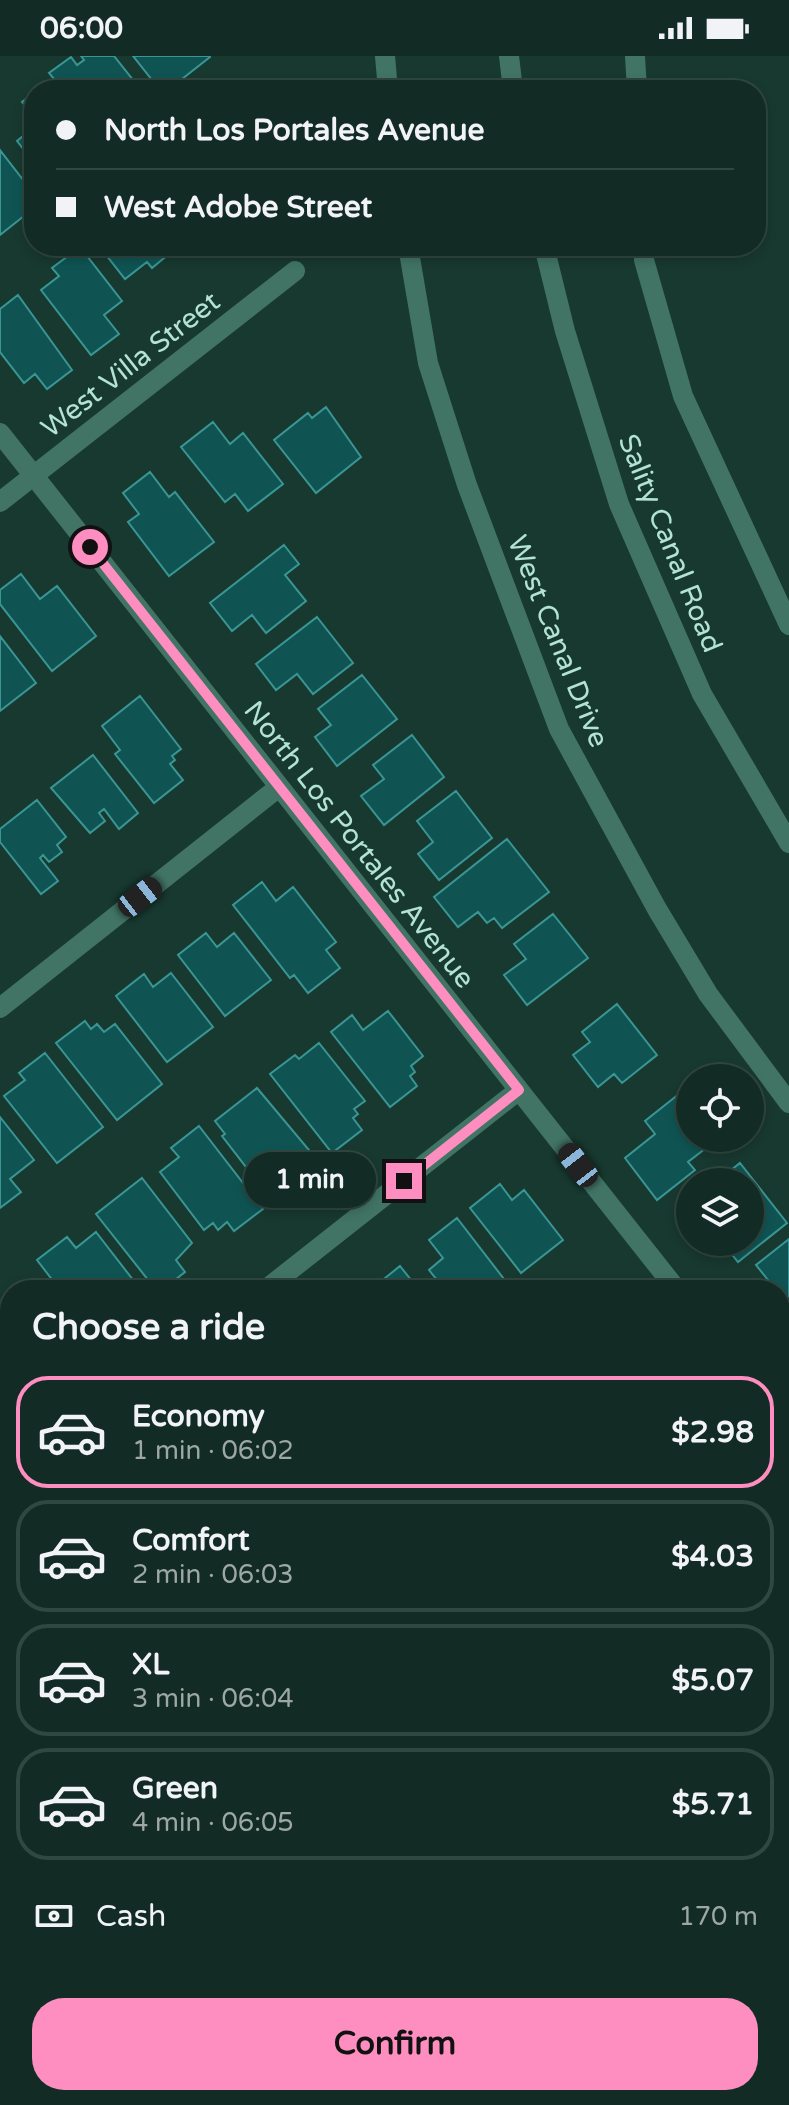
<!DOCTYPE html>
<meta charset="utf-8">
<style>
:root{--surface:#122b24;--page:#1f3731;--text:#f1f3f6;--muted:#9ca7a6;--line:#314741;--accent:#fd8ebf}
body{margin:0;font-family:"Varela Round",sans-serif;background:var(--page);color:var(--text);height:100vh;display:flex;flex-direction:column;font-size:30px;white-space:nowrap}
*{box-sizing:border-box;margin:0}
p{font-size:26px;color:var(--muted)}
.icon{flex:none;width:44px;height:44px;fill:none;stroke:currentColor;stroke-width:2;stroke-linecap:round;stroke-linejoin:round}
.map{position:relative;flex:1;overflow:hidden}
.sheet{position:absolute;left:0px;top:1224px;width:790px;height:826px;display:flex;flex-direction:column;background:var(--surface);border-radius:32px 32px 0 0;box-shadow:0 4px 12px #0003,0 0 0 2px var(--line)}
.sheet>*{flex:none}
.banner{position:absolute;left:24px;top:24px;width:742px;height:176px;border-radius:32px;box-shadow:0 4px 12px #0003,0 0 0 2px var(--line);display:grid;align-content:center;height:176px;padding:0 32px;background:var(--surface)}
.tools{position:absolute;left:676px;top:1008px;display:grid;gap:16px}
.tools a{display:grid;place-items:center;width:88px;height:88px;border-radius:50%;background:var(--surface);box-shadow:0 4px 12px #0003,0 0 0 2px var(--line);font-size:40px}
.end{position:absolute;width:36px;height:36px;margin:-18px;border:10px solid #fd8ebf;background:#111;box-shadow:0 0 0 4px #111}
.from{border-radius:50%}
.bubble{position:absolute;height:56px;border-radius:28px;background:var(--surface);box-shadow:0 4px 12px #0003,0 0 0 2px var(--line);font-size:26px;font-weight:800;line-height:56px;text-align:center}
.car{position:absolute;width:24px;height:48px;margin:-24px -12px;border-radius:10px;box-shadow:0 0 6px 2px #0007;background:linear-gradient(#222 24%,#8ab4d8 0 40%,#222 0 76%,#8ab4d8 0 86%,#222 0)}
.banner b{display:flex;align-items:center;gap:28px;height:76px;font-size:30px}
.banner b+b{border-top:2px solid var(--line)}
.banner i{width:20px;height:20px;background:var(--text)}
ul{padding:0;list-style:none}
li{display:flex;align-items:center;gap:24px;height:112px;margin:0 16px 12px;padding:0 16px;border:4px solid var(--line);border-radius:32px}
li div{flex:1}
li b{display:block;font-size:30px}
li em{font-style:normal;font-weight:800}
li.current{border-color:var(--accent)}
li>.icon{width:72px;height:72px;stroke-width:1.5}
h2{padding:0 32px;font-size:36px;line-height:96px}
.pay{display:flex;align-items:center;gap:20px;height:88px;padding:0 32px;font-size:30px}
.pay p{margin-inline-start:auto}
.primary-button{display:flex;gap:16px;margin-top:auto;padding:16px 32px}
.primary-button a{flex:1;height:92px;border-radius:32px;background:var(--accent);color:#111;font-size:32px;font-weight:800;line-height:92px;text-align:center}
.status{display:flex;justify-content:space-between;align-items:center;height:56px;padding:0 40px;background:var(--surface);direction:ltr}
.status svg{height:22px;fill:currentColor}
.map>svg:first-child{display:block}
</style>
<div class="status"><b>06:00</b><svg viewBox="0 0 49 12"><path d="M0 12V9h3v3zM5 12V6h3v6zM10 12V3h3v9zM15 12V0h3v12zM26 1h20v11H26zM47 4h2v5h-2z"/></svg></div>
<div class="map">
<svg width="789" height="2049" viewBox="0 0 789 2049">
<rect width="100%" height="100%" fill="#183930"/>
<path fill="#743451" d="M 10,1950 L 10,2040 L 302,2040 L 309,2049 L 16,2049 L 0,2029 L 0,1958 Z"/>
<path fill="#0f5453" stroke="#3a9694" stroke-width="2" d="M 81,0 L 114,0 L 141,34 L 63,34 L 49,17 L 71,1 L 77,9 L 84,4 Z
M 133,0 L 210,0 L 210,1 L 168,34 L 160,34 Z
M 34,37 L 34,61 L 22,46 Z
M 34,71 L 34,107 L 17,85 Z
M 0,94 L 34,138 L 34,152 L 0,179 Z
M 99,190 L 173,190 L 175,193 L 152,212 L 147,206 L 125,223 Z
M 80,191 L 122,245 L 104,259 L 119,278 L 91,299 L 41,234 L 59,220 L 52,212 Z
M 18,239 L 72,314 L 47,333 L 35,318 L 24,327 L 0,296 L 0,253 Z
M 326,351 L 361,401 L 316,437 L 274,384 L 308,357 L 312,362 Z
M 213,366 L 230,388 L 243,377 L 283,428 L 248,455 L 235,438 L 225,446 L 181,391 Z
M 150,416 L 169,441 L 175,436 L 214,486 L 169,520 L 128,466 L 139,458 L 123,437 Z
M 284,489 L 299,508 L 285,519 L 306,545 L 266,577 L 252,559 L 232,575 L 210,547 Z
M 21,518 L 40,543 L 57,530 L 96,580 L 52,615 L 0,548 L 0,534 Z
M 317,561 L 353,607 L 313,638 L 297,618 L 276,634 L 256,608 Z
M 0,580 L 36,627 L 0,655 Z
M 362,619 L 397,663 L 337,710 L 315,681 L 331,669 L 318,653 Z
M 140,640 L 181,693 L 172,700 L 175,704 L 170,708 L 183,724 L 154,747 L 115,698 L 120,694 L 102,670 Z
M 412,679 L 444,721 L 384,769 L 361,740 L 384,723 L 373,709 Z
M 93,699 L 138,757 L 119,773 L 104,753 L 99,757 L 105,765 L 90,777 L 51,732 Z
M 456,735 L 492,782 L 439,824 L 418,798 L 433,786 L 417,765 Z
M 37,744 L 66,781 L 57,789 L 62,796 L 49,806 L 43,799 L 40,802 L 58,825 L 41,838 L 0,786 L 0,773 Z
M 507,783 L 549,836 L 502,872 L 494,862 L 487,867 L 478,856 L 458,871 L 434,841 Z
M 262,826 L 276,845 L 293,831 L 336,886 L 326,894 L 340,912 L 308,937 L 294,919 L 290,922 L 233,849 Z
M 553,858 L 588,902 L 527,949 L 504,919 L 526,903 L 514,888 Z
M 206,877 L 217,891 L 234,877 L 271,924 L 225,960 L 178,899 Z
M 171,917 L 213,971 L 167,1006 L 116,940 L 144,918 L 153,931 Z
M 617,948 L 657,999 L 622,1027 L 614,1018 L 598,1031 L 573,999 L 590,986 L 582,976 Z
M 388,955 L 423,1000 L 411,1010 L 415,1016 L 410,1020 L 417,1030 L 390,1051 L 331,976 L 352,959 L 363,974 Z
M 85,965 L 91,973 L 97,968 L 104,976 L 115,968 L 162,1028 L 117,1064 L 56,987 Z
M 319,987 L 365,1045 L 354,1053 L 358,1058 L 353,1062 L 362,1074 L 332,1097 L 270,1018 L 295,999 L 299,1003 Z
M 45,997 L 103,1071 L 57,1107 L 4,1040 L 25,1024 L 19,1017 Z
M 689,1030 L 690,1082 L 719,1082 L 688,1106 L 695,1114 L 657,1144 L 625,1102 L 655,1078 L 645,1065 Z
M 257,1032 L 309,1094 L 299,1102 L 302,1107 L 295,1113 L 302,1122 L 273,1146 L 222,1080 L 225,1078 L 215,1065 Z
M 0,1061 L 34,1104 L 10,1123 L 21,1136 L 0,1152 Z
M 199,1070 L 263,1153 L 234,1175 L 227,1166 L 218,1174 L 213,1167 L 204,1174 L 160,1116 L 179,1101 L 171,1092 Z
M 740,1107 L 787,1167 L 738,1206 L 722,1186 L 750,1186 L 750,1126 L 716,1126 Z
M 142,1122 L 192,1187 L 176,1204 L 185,1216 L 162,1234 L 156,1234 L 96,1158 Z
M 500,1128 L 512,1144 L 524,1134 L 563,1184 L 521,1217 L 470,1152 Z
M 457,1162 L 504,1223 L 489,1234 L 445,1234 L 429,1214 L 443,1202 L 429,1184 Z
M 96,1176 L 137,1229 L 131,1234 L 60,1234 L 37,1204 L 67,1181 L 76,1192 Z
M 789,1183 L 789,1251 L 780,1234 L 776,1234 L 756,1209 Z
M 400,1210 L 419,1234 L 376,1234 L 374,1231 Z
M 10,1248 L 10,1291 L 0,1279 L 0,1256 Z
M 0,1299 L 10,1312 L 10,1353 L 1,1360 Z
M 780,1461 L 789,1472 L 789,1513 L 780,1520 Z
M 10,1558 L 10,1630 L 1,1636 L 0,1559 L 3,1563 Z
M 789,1600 L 789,1678 L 780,1667 L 780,1607 Z
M 10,1737 L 10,1780 L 0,1767 L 4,1758 L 0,1745 Z
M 0,1787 L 10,1800 L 0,1812 Z
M 0,1815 L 10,1828 L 10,1842 L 0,1850 Z
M 780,1934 L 789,1946 L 789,1974 L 780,1981 Z
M 622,2040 L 675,2040 L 682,2049 L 619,2049 L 625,2044 Z"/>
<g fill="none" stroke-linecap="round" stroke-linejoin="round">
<path stroke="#417465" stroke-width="20" d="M 385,0 L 388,34
M 509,0 L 513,34
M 635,0 L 637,34
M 408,190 L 428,307 L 467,429 L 559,673 L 657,853 L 708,938 L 789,1047
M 544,190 L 565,275 L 619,448 L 702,638 L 789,787
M 644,190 L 644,204 L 683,340 L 789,569
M 0,377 L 677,1234
M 0,446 L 295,215
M 0,952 L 279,731
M 265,1234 L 519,1034
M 780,1365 L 789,1376
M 0,1444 L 10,1436
M 780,1799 L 789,1792
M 0,1920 L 10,1912
M 463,2049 L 474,2040"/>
</g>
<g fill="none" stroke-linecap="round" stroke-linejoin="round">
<path stroke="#fd8ebf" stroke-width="10" d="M 90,491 L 519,1034 L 404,1125"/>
</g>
<g text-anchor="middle" stroke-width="6" stroke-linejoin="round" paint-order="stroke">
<g font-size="28" fill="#b3e3d3" stroke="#183930">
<text transform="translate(130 308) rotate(-38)" y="10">West Villa Street</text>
<text transform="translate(671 487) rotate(68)" y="10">Sality Canal Road</text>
<text transform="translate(559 585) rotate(68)" y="10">West Canal Drive</text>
<text transform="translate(360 788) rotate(52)" y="10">North Los Portales Avenue</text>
</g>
</g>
</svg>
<div class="tools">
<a><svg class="icon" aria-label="locate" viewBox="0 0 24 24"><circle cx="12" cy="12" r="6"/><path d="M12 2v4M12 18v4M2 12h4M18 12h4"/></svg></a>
<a><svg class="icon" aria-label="layers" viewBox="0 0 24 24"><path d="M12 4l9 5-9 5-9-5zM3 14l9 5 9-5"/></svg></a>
</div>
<i class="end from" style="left:90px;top:491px"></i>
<i class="end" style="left:404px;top:1125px"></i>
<div class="bubble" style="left:244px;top:1096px;width:132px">1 min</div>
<i class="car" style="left:140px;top:841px;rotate:52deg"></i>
<i class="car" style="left:578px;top:1109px;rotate:322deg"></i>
<div class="banner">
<b><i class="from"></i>North Los Portales Avenue</b>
<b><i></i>West Adobe Street</b>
</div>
<section class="sheet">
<h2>Choose a ride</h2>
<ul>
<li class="current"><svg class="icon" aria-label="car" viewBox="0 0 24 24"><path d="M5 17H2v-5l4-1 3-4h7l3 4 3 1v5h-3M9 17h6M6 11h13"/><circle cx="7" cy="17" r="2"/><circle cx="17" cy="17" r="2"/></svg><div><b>Economy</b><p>1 min · 06:02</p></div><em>$2.98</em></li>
<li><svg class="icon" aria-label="car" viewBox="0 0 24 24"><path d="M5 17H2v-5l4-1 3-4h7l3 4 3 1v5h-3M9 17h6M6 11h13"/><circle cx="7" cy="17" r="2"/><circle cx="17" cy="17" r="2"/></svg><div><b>Comfort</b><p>2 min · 06:03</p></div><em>$4.03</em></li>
<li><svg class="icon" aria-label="car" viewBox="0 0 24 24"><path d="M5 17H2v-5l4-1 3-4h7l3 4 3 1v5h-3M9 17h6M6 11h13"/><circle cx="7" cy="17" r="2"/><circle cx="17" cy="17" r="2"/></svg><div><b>XL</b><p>3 min · 06:04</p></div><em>$5.07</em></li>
<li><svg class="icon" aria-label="car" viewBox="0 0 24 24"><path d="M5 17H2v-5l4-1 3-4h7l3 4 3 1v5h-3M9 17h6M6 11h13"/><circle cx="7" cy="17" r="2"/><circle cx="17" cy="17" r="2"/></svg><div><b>Green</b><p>4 min · 06:05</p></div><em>$5.71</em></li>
</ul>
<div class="pay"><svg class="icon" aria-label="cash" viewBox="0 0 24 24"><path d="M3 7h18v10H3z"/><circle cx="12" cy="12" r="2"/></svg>Cash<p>170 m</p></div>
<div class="primary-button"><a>Confirm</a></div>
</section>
</div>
